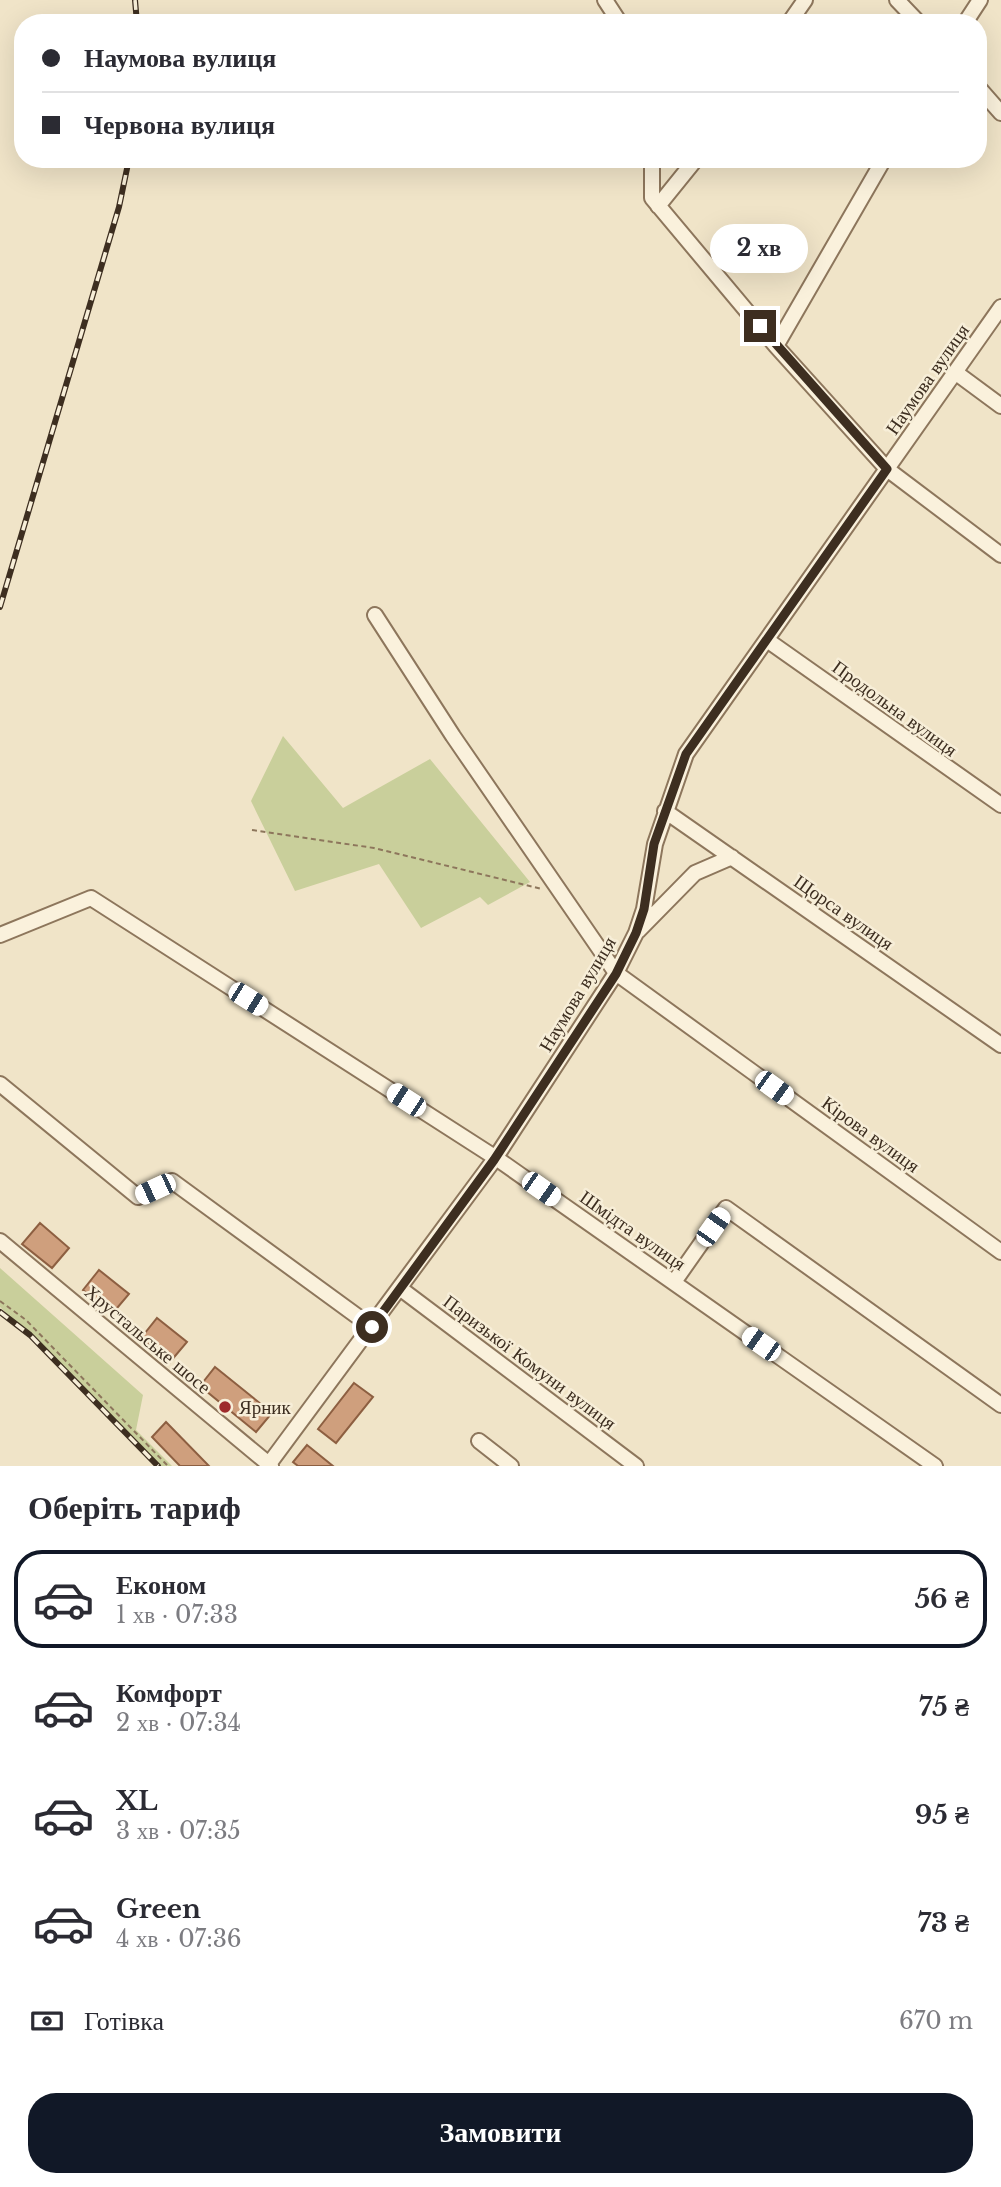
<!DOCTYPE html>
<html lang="uk">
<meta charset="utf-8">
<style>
:root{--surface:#fff;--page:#f2f2f3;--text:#2b2b33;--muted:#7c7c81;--line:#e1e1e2;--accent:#111827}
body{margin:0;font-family:"Libre Baskerville",serif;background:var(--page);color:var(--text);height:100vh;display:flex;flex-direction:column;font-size:26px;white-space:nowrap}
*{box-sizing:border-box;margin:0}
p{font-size:23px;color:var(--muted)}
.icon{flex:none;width:38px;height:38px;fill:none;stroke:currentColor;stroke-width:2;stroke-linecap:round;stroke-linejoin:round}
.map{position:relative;height:1466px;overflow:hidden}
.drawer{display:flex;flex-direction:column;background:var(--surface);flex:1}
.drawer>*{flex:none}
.hud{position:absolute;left:14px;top:14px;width:973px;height:154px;border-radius:28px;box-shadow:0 7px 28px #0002;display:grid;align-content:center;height:154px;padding:0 28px;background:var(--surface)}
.end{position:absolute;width:32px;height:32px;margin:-16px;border:9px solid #3d2e20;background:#fff;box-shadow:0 0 0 4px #fff}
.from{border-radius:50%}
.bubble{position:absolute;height:49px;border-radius:24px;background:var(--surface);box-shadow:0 7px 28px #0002;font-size:23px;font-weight:700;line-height:49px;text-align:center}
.car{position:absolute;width:21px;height:42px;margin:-21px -10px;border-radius:9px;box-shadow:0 0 5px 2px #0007;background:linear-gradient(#fff 24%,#345 0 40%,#fff 0 76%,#345 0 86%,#fff 0)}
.hud b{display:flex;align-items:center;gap:24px;height:66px;font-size:26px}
.hud b+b{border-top:2px solid var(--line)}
.hud i{width:18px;height:18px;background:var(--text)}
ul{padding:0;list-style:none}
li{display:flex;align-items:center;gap:21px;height:98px;margin:0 14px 10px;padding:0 14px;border:4px solid transparent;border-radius:28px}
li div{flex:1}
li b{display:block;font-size:26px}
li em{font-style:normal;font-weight:700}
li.on{border-color:var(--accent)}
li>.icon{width:63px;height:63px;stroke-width:1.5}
h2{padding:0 28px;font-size:32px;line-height:84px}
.pay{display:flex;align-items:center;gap:18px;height:77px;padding:0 28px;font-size:26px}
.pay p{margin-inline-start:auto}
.action{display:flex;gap:14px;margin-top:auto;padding:14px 28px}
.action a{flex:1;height:80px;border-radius:28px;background:var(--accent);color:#fff;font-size:28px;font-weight:700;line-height:80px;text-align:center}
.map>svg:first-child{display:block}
</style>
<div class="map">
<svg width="1001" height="1466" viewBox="0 0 1001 1466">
<rect width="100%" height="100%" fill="#f0e4c8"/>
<path fill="#c9cf9b" d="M 283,736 L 343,808 L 430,759 L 530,882 L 488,905 L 480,897 L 421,928 L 379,864 L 295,891 L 251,801 Z
M 0,1268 L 143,1395 L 136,1430 L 172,1466 L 161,1466 L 0,1307 Z"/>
<path fill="#cf9f7d" stroke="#8d5f41" stroke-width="2" d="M 40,1223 L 69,1248 L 52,1268 L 22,1244 Z
M 99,1270 L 129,1294 L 112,1314 L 83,1290 Z
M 157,1318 L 187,1342 L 170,1362 L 141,1338 Z
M 215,1367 L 272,1413 L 256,1432 L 200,1386 Z
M 354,1383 L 373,1397 L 336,1443 L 318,1429 Z
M 166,1422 L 209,1466 L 180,1466 L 152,1437 Z
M 307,1445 L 333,1466 L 298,1466 L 293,1462 Z"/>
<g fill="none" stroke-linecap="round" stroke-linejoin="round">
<g stroke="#8d765c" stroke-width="18">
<path id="minor" d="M 605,0 L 620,23
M 897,0 L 919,23
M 789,23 L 805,0
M 965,23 L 980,0
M 978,87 L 1001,113
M 652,159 L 652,198 L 776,346 L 887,469 L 1001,555
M 658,206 L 696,159
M 776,346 L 884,159
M 955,372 L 1001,406
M 375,615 L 453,736 L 616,973 L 1001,1252
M 767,640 L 1001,805
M 665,811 L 1001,1045
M 638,931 L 695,873 L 732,857
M 0,935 L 91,898 L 496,1158 L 935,1466
M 0,1084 L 138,1197 L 172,1181 L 372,1327
M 0,1241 L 271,1466
M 674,1282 L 726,1208 L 1001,1405
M 401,1289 L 636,1466
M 479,1441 L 511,1466
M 269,1464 L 494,1160 L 616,973 L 636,933 L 644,909 L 655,844 L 686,754 L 1001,307"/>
</g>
<path stroke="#8d765c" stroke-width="2" stroke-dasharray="5 3.5" stroke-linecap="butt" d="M 252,830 L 374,848 L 542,889
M 0,1301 L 26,1320 L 168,1466"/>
<use href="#minor" stroke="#faf1dc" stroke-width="14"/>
<g stroke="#3d2e20" stroke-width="6">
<path id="rail" d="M 135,0 L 137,23
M 0,607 L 119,207 L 129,159
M 0,1312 L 30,1335 L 158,1466"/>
</g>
<use href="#rail" stroke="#f7eed8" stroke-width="3.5" stroke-dasharray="10" stroke-linecap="butt"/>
</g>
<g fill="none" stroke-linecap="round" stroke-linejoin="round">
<path stroke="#3d2e20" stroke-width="9" d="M 372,1327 L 494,1160 L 616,974 L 636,933 L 644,909 L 654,844 L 686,754 L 887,469 L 760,326"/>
</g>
<circle fill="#9e2a2b" stroke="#f7eed8" stroke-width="2.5" cx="225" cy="1407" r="7"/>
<g text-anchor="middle" stroke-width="5" stroke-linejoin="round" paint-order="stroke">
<g font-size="19" fill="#3d2e20" stroke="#f7eed8">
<text transform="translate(927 379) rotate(-55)" y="7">Наумова вулиця</text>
<text transform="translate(895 708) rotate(36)" y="7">Продольна вулиця</text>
<text transform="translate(844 912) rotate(35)" y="7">Щорса вулиця</text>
<text transform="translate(577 994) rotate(-59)" y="7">Наумова вулиця</text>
<text transform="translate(871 1134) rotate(36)" y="7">Кірова вулиця</text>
<text transform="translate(633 1230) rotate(35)" y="7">Шмідта вулиця</text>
<text transform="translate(148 1339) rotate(40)" y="7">Хрустальське шосе</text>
<text transform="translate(530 1362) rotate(37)" y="7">Паризької Комуни вулиця</text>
</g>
<g font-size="19" fill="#3d2e20" stroke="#f7eed8" text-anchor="start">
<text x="239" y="1414">Ярник</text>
</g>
</g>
</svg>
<i class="end from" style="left:372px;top:1327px"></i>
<i class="end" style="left:760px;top:326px"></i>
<div class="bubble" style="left:710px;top:224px;width:98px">2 хв</div>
<i class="car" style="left:248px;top:999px;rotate:122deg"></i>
<i class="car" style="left:774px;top:1088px;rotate:126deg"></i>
<i class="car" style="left:406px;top:1100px;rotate:303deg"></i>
<i class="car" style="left:155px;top:1189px;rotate:245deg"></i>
<i class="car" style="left:541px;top:1189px;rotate:125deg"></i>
<i class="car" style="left:713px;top:1227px;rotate:35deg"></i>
<i class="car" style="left:761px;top:1344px;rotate:305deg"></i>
<div class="hud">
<b><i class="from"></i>Наумова вулиця</b>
<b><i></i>Червона вулиця</b>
</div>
</div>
<section class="drawer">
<h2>Оберіть тариф</h2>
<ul>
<li class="on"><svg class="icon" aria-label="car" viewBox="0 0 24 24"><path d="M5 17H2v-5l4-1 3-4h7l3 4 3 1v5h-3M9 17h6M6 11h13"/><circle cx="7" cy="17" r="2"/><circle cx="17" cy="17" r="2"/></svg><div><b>Економ</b><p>1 хв · 07:33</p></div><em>56 ₴</em></li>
<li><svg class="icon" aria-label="car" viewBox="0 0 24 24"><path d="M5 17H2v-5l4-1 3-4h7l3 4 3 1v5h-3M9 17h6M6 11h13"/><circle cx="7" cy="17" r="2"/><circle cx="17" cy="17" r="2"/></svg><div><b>Комфорт</b><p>2 хв · 07:34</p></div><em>75 ₴</em></li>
<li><svg class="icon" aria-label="car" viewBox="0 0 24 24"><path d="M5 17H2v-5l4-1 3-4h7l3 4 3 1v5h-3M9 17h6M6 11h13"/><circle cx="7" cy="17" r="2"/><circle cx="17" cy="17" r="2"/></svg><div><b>XL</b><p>3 хв · 07:35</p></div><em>95 ₴</em></li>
<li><svg class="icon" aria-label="car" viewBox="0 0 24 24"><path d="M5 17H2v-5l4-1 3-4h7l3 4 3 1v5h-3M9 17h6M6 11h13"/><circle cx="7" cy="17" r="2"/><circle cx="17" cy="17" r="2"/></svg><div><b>Green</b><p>4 хв · 07:36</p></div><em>73 ₴</em></li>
</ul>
<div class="pay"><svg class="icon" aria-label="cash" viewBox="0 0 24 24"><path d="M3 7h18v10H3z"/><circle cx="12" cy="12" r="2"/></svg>Готівка<p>670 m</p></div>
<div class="action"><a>Замовити</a></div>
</section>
